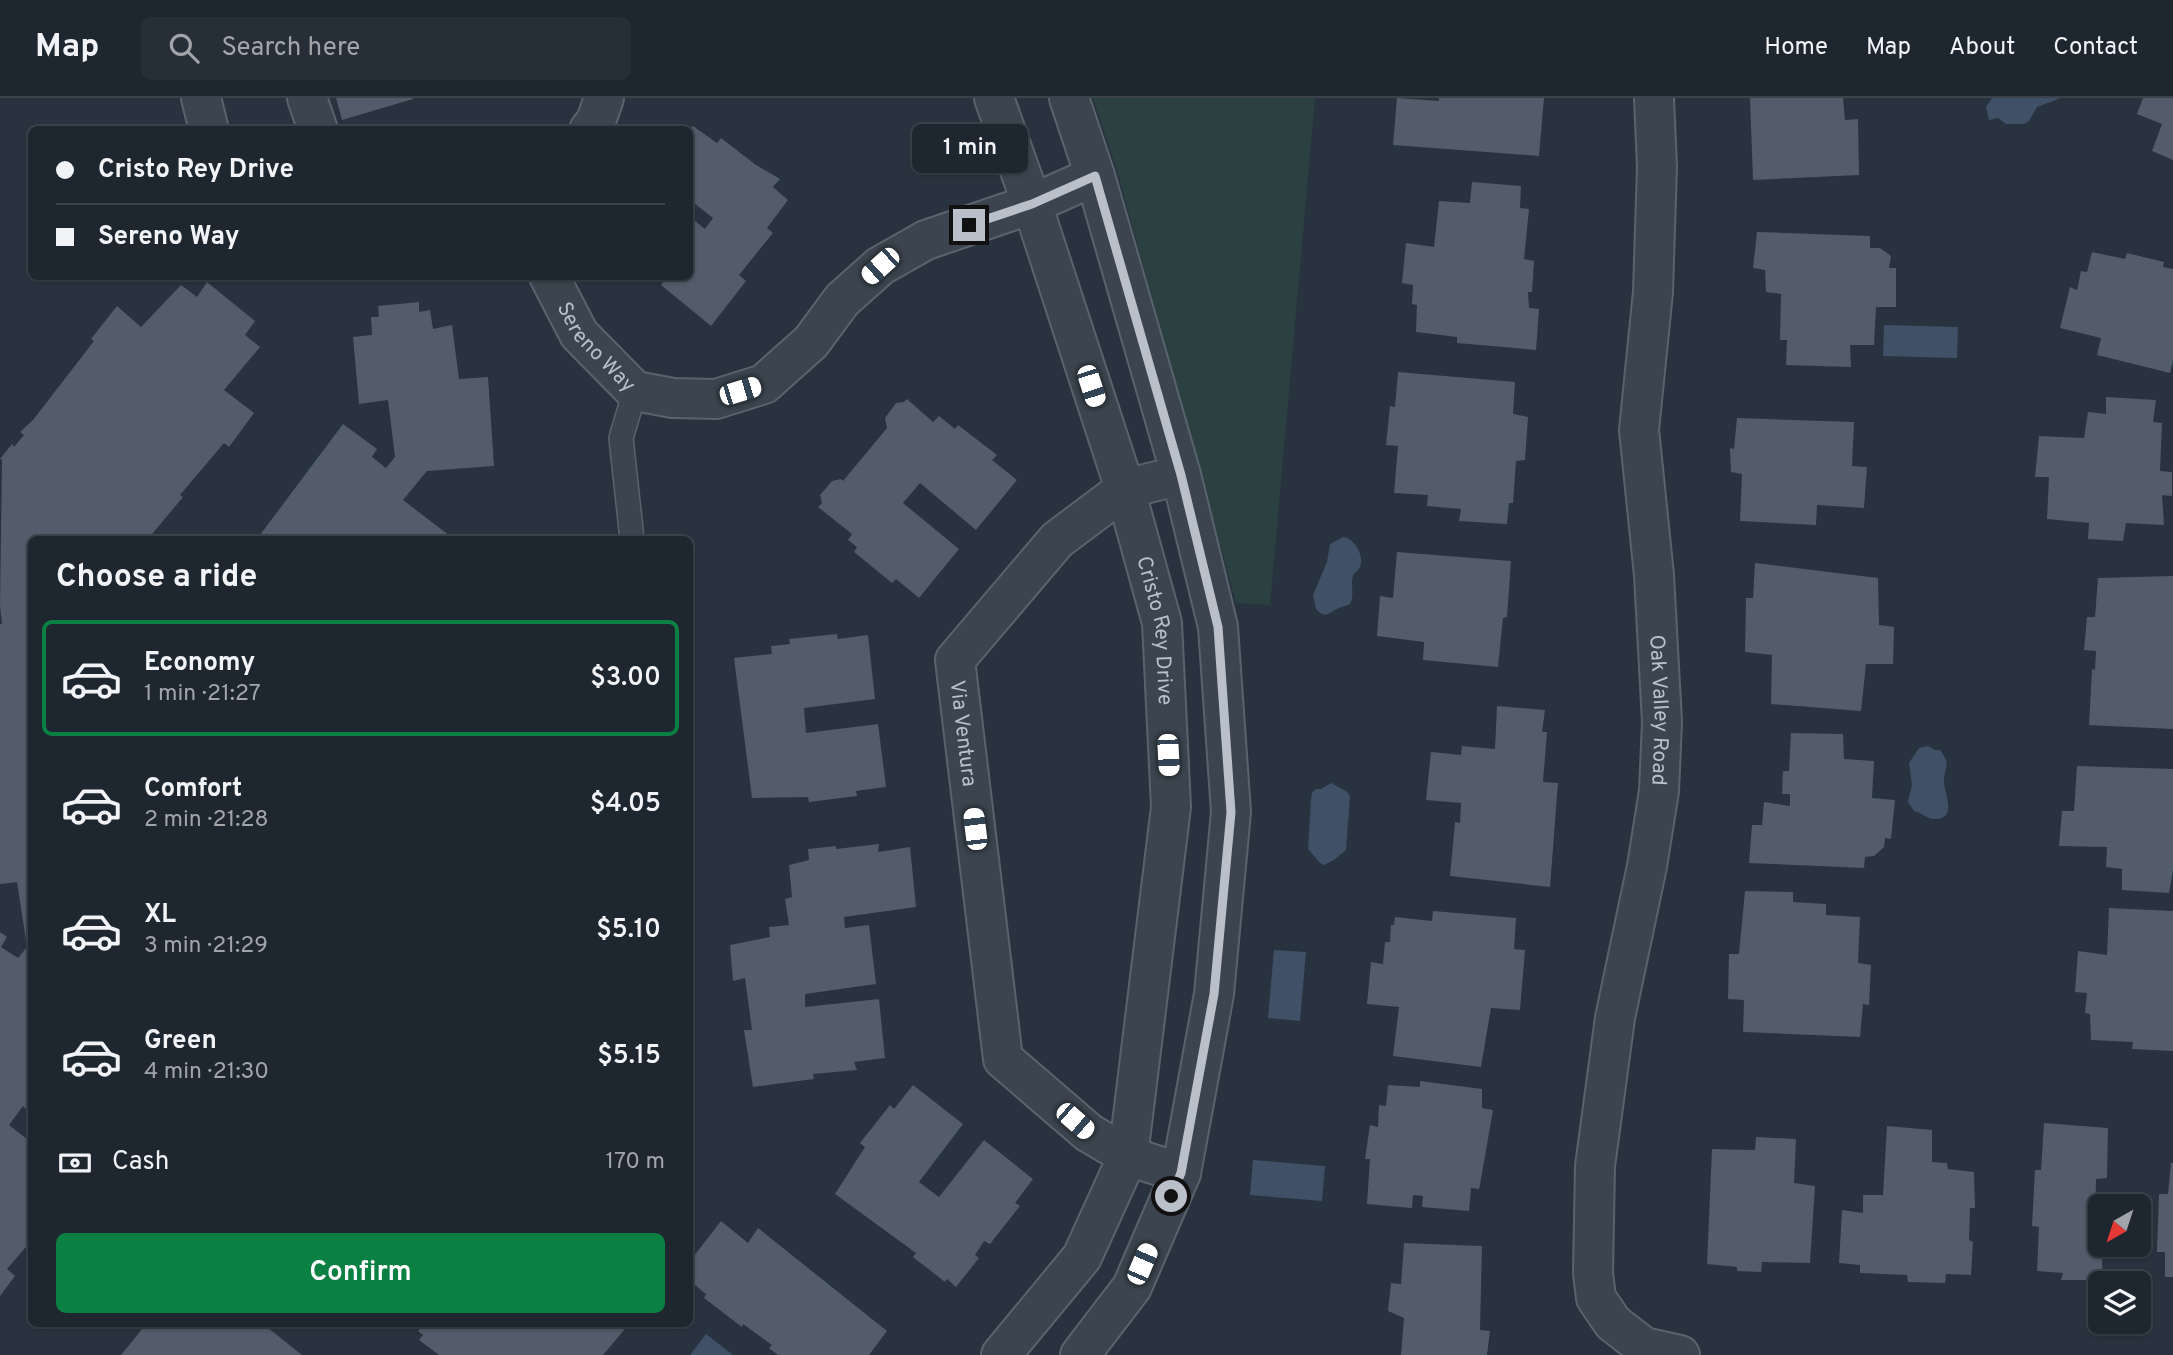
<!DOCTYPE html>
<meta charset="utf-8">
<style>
:root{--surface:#1e262f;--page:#262e37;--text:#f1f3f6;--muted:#a1a5aa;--line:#3c434b;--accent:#0b8043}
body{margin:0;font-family:Overpass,sans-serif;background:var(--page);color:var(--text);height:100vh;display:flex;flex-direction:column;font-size:26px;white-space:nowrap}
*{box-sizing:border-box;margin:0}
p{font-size:23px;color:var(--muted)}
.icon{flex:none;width:38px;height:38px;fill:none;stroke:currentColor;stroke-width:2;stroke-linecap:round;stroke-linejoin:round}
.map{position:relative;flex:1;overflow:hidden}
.details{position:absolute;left:28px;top:438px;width:665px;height:791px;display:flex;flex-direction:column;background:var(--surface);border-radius:10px;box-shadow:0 2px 5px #0004,0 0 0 2px var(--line)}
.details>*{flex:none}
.top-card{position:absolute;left:28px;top:28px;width:665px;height:154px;border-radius:10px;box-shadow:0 2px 5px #0004,0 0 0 2px var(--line);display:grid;align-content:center;height:154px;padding:0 28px;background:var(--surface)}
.needle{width:46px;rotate:219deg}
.controls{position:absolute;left:2088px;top:1096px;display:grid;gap:14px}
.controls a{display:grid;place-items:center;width:63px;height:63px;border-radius:10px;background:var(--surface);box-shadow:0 2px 5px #0004,0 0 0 2px var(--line);font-size:35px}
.end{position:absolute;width:32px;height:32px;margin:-16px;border:9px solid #b9c0ca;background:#111;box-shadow:0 0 0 4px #111}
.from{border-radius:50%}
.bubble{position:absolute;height:49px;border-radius:10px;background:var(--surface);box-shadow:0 2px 5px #0004,0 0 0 2px var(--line);font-size:23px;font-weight:600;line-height:49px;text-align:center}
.car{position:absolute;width:21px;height:42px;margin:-21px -10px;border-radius:9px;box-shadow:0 0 5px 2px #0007;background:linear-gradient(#fff 24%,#345 0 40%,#fff 0 76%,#345 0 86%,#fff 0)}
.top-card b{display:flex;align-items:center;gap:24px;height:66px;font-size:26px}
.top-card b+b{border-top:2px solid var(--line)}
.top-card i{width:18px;height:18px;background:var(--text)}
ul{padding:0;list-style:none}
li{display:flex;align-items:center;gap:21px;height:116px;margin:0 14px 10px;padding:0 14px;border:4px solid transparent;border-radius:10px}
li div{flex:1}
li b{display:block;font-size:26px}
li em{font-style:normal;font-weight:600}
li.selected{border-color:var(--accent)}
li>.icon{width:63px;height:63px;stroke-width:1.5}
h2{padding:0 28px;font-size:32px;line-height:84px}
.pay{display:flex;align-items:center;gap:18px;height:77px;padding:0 28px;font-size:26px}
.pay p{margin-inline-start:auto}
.action{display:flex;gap:14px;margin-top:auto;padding:14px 28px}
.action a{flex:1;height:80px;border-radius:10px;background:var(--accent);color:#fff;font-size:28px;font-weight:600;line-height:80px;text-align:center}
header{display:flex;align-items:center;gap:42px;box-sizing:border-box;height:98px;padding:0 35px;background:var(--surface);border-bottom:2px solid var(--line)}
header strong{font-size:33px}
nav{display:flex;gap:38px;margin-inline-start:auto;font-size:24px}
.search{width:490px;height:63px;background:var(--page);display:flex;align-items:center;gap:18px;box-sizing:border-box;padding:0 24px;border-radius:10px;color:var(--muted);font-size:26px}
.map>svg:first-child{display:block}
</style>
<header>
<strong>Map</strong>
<div class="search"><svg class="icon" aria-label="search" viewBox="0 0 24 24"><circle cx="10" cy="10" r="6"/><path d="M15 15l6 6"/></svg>Search here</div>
<nav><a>Home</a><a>Map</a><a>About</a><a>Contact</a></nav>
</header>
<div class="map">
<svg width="2173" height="1257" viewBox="0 0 2173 1257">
<rect width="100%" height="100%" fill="#28333f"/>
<path fill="#2b4141" d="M 1093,0 L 1315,0 L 1270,507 L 1236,505 L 1116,69 Z"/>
<path fill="#405167" d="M 1992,0 L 2061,0 L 2037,9 L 2029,23 L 2024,26 L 2006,26 L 1998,20 L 1989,22 L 1986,9 Z
M 1884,227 L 1958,229 L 1957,260 L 1883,258 Z
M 1343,439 C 1354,440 1365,458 1360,469 C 1357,475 1355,473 1353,478 C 1350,488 1355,496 1350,506 C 1347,508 1343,508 1339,510 C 1329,514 1326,522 1316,511 L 1313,497 L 1327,464 L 1330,446 Z
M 1928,648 L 1935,652 L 1940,652 C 1952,668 1944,668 1944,684 C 1944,695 1958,721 1935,721 C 1927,721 1922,715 1914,713 L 1908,704 L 1912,687 L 1909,665 L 1919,650 Z
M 1331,685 L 1346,693 L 1350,698 L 1346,752 L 1334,762 L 1324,767 L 1320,765 L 1308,751 L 1311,701 L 1312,695 L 1316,691 L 1321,691 Z
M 1274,852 L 1306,854 L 1300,923 L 1268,920 Z
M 1253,1062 L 1325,1068 L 1322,1103 L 1250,1097 Z
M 706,1236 L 733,1257 L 690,1257 Z"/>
<path fill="#525c6a" d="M 336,0 L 413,0 L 413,1 L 342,22 Z
M 1397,0 L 1439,3 L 1439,0 L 1544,0 L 1539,58 L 1393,47 Z
M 1750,0 L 1843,0 L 1845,22 L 1858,21 L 1859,77 L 1753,82 Z
M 2143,0 L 2173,0 L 2173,62 L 2152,53 L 2162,26 L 2137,16 Z
M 693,28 L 717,45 L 721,40 L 756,67 L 780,81 L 773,89 L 788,102 L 767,130 L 773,135 L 739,177 L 746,183 L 711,228 L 661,187 L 663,185 L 655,178 L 690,178 L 690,119 L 705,131 L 713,120 L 690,102 L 690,32 Z
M 1472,84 L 1521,88 L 1520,110 L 1529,111 L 1524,161 L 1534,163 L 1532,194 L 1528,194 L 1529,210 L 1539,211 L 1536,252 L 1457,245 L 1457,239 L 1416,234 L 1417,207 L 1412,206 L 1413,187 L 1402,185 L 1406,145 L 1434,149 L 1439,103 L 1470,105 Z
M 1757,134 L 1870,138 L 1870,150 L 1880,150 L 1891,158 L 1889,170 L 1896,170 L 1896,209 L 1876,209 L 1874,247 L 1850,247 L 1851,269 L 1786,267 L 1787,242 L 1780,242 L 1781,196 L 1766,194 L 1765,172 L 1753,170 Z
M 2092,154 L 2125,161 L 2127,155 L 2164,164 L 2163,169 L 2173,171 L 2173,262 L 2170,275 L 2097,257 L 2101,240 L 2060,230 L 2070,189 L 2077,192 L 2081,173 L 2087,174 Z
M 207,184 L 255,223 L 245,237 L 260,249 L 224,292 L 254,315 L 229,349 L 224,345 L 180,397 L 183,399 L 148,441 L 32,441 L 32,1005 L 26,1011 L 23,1008 L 9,1027 L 32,1045 L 32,1142 L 7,1171 L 15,1178 L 0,1198 L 0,834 L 7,839 L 1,849 L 18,860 L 27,849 L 17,784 L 0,786 L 0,526 L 2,526 L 0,508 L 2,362 L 0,361 L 12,346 L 14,349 L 24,337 L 20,334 L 33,322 L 94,243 L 91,241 L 117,208 L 141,229 L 181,187 L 197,199 Z
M 419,204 L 419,214 L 430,212 L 433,231 L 452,227 L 459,281 L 488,279 L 494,368 L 427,373 L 403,402 L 454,441 L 257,441 L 343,326 L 377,351 L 372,359 L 386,370 L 395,359 L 388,302 L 359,306 L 353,239 L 372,237 L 371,219 L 379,219 L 378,208 Z
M 1398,274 L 1515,284 L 1513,316 L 1528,319 L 1525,362 L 1516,363 L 1513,405 L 1509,405 L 1507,426 L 1459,423 L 1461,411 L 1427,408 L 1428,397 L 1394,395 L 1398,348 L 1386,347 L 1390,308 L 1395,309 Z
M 2106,299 L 2156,302 L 2153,324 L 2162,325 L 2160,373 L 2172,374 L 2172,398 L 2162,397 L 2164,427 L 2126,425 L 2123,443 L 2088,441 L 2089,425 L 2047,421 L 2049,379 L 2035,379 L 2039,338 L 2084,340 L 2088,314 L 2106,316 Z
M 907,301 L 933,324 L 939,318 L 955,331 L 958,327 L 997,357 L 992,362 L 1017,382 L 976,432 L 920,385 L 903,405 L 959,451 L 919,500 L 896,481 L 892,485 L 854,454 L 857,449 L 848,442 L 852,436 L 818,409 L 822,405 L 820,397 L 832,383 L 841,381 L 843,383 L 887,330 L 885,320 L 896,305 L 904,304 Z
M 1737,320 L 1854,324 L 1852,368 L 1867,369 L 1864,410 L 1817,407 L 1816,427 L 1740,423 L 1742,376 L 1731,374 L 1730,350 L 1734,351 Z
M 1397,454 L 1511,463 L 1507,519 L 1503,520 L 1498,569 L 1423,562 L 1424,544 L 1377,538 L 1380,498 L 1393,500 Z
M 1755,465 L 1878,480 L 1879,527 L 1894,529 L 1893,566 L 1866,566 L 1861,613 L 1771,606 L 1772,557 L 1745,554 L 1746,500 L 1753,500 Z
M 2173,478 L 2173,631 L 2089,627 L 2092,571 L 2095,572 L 2096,553 L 2084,552 L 2087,519 L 2095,519 L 2098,480 Z
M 837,536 L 838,541 L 868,537 L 875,601 L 804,610 L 806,635 L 878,626 L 886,689 L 856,693 L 857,698 L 809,704 L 808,699 L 752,700 L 734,560 L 772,556 L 771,548 L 790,546 L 789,541 Z
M 1497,608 L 1545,612 L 1542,634 L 1547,634 L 1543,684 L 1558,685 L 1550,789 L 1450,778 L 1455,724 L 1460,725 L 1461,705 L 1426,702 L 1431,654 L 1461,657 L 1462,648 L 1495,651 Z
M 1791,635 L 1843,636 L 1844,661 L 1874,663 L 1872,700 L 1895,702 L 1891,741 L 1885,740 L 1884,749 L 1874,758 L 1865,759 L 1864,770 L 1749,765 L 1752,727 L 1762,727 L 1764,704 L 1790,708 L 1790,696 L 1782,696 L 1783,673 L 1789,673 Z
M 2077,668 L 2173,671 L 2173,772 L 2169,795 L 2122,792 L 2122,771 L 2106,769 L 2107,749 L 2059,748 L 2062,713 L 2074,713 Z
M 879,746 L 878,754 L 910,749 L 916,809 L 844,819 L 845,830 L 869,827 L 876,886 L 805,896 L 805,909 L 879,901 L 885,960 L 854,964 L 857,972 L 813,976 L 814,981 L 753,989 L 744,932 L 752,932 L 745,880 L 733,883 L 730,847 L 770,839 L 769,829 L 789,827 L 785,801 L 792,799 L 789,767 L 809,762 L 808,751 L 836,748 L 836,751 Z
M 1745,793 L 1793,794 L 1793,804 L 1826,806 L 1826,817 L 1860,819 L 1858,865 L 1871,867 L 1869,907 L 1863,906 L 1860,939 L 1743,934 L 1744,902 L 1728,901 L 1729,856 L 1739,856 Z
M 2109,810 L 2173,813 L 2173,953 L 2132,951 L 2133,944 L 2091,942 L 2090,916 L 2085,915 L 2087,895 L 2075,894 L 2078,853 L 2107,857 Z
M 1433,813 L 1516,820 L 1514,851 L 1525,852 L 1520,912 L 1491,910 L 1481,969 L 1393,958 L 1399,909 L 1367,906 L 1371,864 L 1383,866 L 1385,844 L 1390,844 L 1391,827 L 1394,827 L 1395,819 L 1432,823 Z
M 1420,983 L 1482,991 L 1482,1010 L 1493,1012 L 1480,1087 L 1479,1091 L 1471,1090 L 1469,1113 L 1422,1109 L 1423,1098 L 1413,1097 L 1412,1110 L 1367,1106 L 1370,1061 L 1365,1061 L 1370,1027 L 1378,1029 L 1379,1007 L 1386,1008 L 1388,987 L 1420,989 Z
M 913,987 L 963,1026 L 919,1084 L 939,1099 L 984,1042 L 1033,1081 L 1015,1105 L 1020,1108 L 990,1146 L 984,1143 L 975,1157 L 979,1160 L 956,1189 L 947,1181 L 945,1184 L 913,1159 L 916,1155 L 835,1096 L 865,1049 L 860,1045 L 890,1007 L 894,1011 Z
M 2044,1025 L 2108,1030 L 2107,1080 L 2096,1081 L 2095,1128 L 2100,1126 L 2103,1182 L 2061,1182 L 2063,1175 L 2037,1173 L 2039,1129 L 2032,1128 L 2035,1072 L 2041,1072 Z
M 1887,1028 L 1932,1032 L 1932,1064 L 1947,1065 L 1948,1071 L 1974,1074 L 1975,1110 L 1970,1110 L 1969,1142 L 1973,1144 L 1971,1177 L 1946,1176 L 1945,1185 L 1908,1184 L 1907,1177 L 1860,1175 L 1860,1167 L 1839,1165 L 1842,1112 L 1863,1115 L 1863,1097 L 1883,1097 Z
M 1756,1039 L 1796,1041 L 1794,1085 L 1815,1088 L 1810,1165 L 1762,1164 L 1761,1174 L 1737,1173 L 1737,1169 L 1707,1166 L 1712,1051 L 1755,1052 Z
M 2171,1065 L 2173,1065 L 2173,1179 L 2165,1179 L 2165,1154 L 2157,1154 L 2159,1096 L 2168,1096 Z
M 721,1123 L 748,1145 L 758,1130 L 887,1233 L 869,1257 L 778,1257 L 769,1250 L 772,1247 L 743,1226 L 742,1229 L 704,1200 L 706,1196 L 690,1183 L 690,1163 Z
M 1404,1145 L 1482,1148 L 1480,1232 L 1490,1233 L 1487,1257 L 1401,1257 L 1404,1220 L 1388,1213 L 1391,1185 L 1401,1186 Z
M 147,1225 L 262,1225 L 302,1257 L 121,1257 Z
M 424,1225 L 630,1225 L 603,1257 L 439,1257 L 419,1242 L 423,1237 L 418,1233 Z"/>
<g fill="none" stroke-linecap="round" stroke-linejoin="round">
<g stroke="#5a636d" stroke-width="26">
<path id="lane" d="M 632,441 L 621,340 L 635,293"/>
</g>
<g stroke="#5a636d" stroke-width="42">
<g id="street">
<path d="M 201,0 L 209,32"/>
<path d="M 307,0 L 318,32"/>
<path id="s1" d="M 994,0 L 1032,106 L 1125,391 L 1162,525 L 1171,709 L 1128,1058 L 1082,1159 L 1001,1257"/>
<path d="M 1069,0 L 1095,78 L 1181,377 L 1218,529 L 1231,714 L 1214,896 L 1181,1075 L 1132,1189 L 1080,1257"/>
<path id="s2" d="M 1654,0 L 1657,69 L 1653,194 L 1639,332 L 1654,477 L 1662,624 L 1659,693 L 1647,768 L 1615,920 L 1595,1068 L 1593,1175 L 1596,1200 L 1613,1225 L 1644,1249 L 1680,1257"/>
<path d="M 589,32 L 596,23 L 604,0"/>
<path id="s3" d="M 549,178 L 579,236 L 635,293 L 673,300 L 716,301 L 764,286 L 811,244 L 842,202 L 880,168 L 926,142 L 1032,106 L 1095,78"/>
<path id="s4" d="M 1181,377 L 1125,391 L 1057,442 L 955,562 L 1003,961 L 1089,1035 L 1128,1058 L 1181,1075"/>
</g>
</g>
<use href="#lane" stroke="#3c454f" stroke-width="23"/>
<use href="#street" stroke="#3c454f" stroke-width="38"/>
</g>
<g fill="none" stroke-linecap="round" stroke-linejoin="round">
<path stroke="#b9c0ca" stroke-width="9" d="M 969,127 L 1032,106 L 1095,78 L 1181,377 L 1218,529 L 1231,714 L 1214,896 L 1181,1075 L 1171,1098"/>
</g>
<g text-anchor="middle" stroke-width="5" stroke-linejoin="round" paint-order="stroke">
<g font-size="21" fill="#b9c0ca" stroke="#212a35">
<text dy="7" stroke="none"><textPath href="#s3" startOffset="86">Sereno Way</textPath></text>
<text dy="7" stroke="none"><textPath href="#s1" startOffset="558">Cristo Rey Drive</textPath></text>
<text dy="7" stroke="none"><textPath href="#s2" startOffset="614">Oak Valley Road</textPath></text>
<text dy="7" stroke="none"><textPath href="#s4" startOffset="374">Via Ventura</textPath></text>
</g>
</g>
</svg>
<div class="controls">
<a><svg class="needle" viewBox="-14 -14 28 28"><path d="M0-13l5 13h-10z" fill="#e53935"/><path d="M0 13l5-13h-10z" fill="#a1a5aa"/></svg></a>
<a><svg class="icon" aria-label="layers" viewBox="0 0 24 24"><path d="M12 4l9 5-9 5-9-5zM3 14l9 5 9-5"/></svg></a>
</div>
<i class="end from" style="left:1171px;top:1098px"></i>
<i class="end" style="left:969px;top:127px"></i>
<div class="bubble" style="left:912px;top:26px;width:116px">1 min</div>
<i class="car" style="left:880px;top:168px;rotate:228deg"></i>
<i class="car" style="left:1091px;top:288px;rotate:162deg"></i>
<i class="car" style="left:740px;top:293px;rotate:73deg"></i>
<i class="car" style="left:1168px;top:657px;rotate:177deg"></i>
<i class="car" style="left:975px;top:731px;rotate:353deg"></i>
<i class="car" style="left:1075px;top:1023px;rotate:131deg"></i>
<i class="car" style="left:1142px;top:1166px;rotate:23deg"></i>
<div class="top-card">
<b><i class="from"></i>Cristo Rey Drive</b>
<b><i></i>Sereno Way</b>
</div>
<section class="details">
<h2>Choose a ride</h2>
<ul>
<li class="selected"><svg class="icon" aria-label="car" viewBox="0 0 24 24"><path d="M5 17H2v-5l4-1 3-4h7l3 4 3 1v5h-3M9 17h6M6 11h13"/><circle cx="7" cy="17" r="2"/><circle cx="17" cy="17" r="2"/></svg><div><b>Economy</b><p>1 min · 21:27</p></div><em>$3.00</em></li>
<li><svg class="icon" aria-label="car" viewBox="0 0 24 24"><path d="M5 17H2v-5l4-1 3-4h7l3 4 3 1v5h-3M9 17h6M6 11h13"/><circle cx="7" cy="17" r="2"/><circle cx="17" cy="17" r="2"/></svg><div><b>Comfort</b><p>2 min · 21:28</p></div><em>$4.05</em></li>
<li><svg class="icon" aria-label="car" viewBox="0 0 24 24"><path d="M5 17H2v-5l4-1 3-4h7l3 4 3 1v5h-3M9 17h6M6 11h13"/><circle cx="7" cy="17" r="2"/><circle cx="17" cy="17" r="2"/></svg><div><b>XL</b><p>3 min · 21:29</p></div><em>$5.10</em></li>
<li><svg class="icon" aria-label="car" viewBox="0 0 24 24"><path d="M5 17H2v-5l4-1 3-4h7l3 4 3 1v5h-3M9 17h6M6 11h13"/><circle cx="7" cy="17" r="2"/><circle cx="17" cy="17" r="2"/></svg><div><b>Green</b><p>4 min · 21:30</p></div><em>$5.15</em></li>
</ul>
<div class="pay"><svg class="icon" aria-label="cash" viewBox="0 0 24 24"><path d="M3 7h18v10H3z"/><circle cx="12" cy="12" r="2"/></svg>Cash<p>170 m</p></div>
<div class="action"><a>Confirm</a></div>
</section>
</div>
